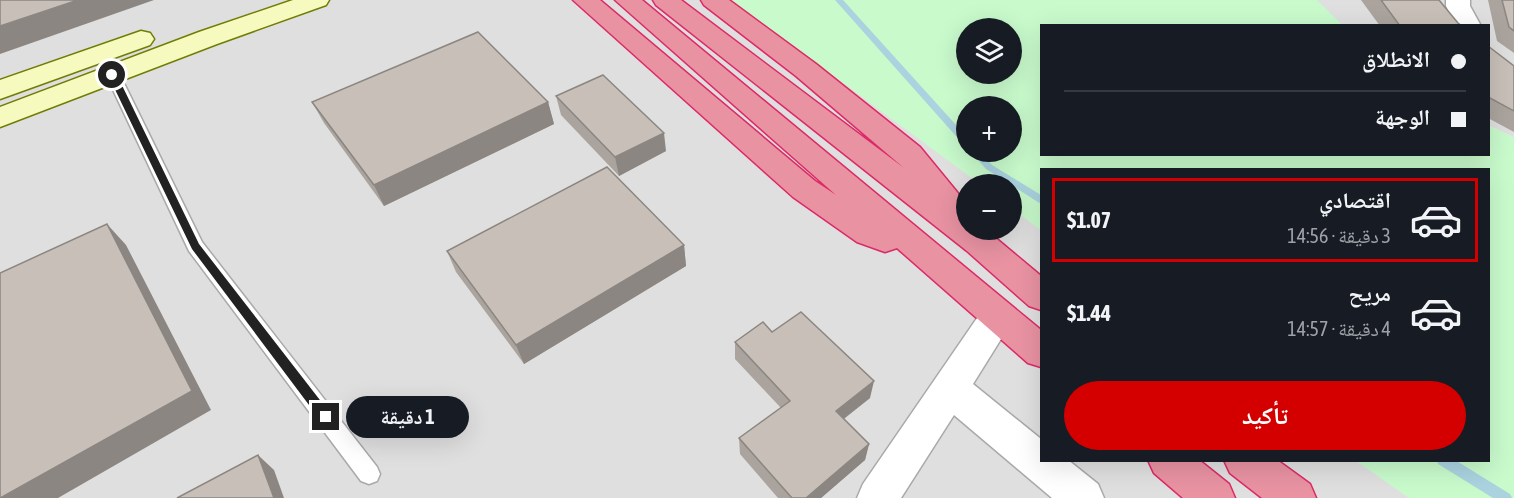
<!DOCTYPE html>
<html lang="ar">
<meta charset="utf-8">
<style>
:root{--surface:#171b24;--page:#242831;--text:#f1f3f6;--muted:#9ea1a6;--line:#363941;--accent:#d40000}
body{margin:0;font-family:"Asap Condensed","Noto Naskh Arabic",sans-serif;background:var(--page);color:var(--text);direction:rtl;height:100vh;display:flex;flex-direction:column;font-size:22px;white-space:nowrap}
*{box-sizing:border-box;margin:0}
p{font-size:20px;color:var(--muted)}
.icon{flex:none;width:33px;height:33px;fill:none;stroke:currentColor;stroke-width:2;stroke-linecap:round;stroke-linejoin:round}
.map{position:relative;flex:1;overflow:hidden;direction:ltr}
.details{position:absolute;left:1040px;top:168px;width:450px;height:294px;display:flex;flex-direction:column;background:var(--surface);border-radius:0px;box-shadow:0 6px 24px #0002;direction:rtl}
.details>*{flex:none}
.hud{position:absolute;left:1040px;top:24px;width:450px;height:132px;border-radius:0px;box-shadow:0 6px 24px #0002;direction:rtl;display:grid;align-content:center;height:132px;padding:0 24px;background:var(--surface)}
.fabs{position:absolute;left:956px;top:18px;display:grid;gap:12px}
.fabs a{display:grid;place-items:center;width:66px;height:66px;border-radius:50%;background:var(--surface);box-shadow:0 6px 24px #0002;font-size:30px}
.end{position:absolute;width:27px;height:27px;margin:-14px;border:8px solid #222;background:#fff;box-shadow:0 0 0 3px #fff}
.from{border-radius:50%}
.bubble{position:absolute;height:42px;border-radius:21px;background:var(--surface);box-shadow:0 6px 24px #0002;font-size:20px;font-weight:700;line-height:42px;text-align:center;direction:rtl}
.hud b{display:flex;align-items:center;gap:21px;height:57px;font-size:22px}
.hud b+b{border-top:2px solid var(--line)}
.hud i{width:15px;height:15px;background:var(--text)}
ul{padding:10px 0 0;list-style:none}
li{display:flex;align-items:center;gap:18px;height:84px;margin:0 12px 9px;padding:0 12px;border:3px solid transparent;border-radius:0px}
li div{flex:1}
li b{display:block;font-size:22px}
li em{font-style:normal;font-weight:700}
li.selected{border-color:var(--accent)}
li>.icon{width:54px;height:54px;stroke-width:1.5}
.cta{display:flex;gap:12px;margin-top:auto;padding:12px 24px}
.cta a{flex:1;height:69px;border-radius:36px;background:var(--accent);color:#fff;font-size:24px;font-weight:700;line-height:69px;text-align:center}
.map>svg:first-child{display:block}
</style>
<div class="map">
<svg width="1514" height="498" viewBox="0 0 1514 498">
<rect width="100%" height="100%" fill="#f2efe9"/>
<path fill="#e0dfdf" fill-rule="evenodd" d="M 0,0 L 1514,0 L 1514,498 L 0,498 ZM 1041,26 L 1488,26 L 1488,154 L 1041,154 ZM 966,28 L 1011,28 L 1011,74 L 966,74 ZM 966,106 L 1011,106 L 1011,152 L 966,152 ZM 1041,170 L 1488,170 L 1488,460 L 1041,460 ZM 966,184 L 1011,184 L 1011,230 L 966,230 Z"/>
<path fill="#c8facc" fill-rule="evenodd" d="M 730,0 L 1317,0 L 1342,25 L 1041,26 L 1041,154 L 1488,154 L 1488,125 L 1514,137 L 1514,498 L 1409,498 L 1356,461 L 1488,460 L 1488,170 L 1041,170 L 1041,230 L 1011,208 L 1011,184 L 980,184 ZM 966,28 L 1011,28 L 1011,74 L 966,74 ZM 966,106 L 1011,106 L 1011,152 L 966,152 Z"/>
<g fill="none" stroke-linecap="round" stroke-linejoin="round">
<path fill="#aad3df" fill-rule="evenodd" d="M 835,0 L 843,0 L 966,136 L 966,145 L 963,144 Z
M 971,152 L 980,152 L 992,165 L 1041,195 L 1041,204 L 986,169 Z
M 1437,460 L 1455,460 L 1510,494 L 1512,498 L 1493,498 L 1438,464 Z"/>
<g stroke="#a9a9a9" stroke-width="3">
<path id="lane" d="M 113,70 L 120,75 L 202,242 L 377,467 L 380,474 L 377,481 L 369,484 L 361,481 L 189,251 L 106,75 Z"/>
</g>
<g stroke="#a9a9a9" stroke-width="3">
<path id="street" d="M 1446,0 L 1470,0 L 1470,6 L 1481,26 L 1456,26 L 1446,6 Z
M 998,301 L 1010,305 L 1016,315 L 973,384 L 1041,439 L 1041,460 L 1068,460 L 1098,484 L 1104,498 L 1052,498 L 954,415 L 901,498 L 857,498 L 863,484 L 986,305 Z"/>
</g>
<g stroke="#707d05" stroke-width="3">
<path id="secondary" d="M 293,0 L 329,0 L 326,5 L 217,44 L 0,127 L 0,107 L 199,32 Z
M 141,31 L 150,33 L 154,39 L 150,45 L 0,99 L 0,80 Z"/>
</g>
<g stroke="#dc2a67" stroke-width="3">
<path id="highway" d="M 573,0 L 600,0 L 815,181 L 836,195 L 615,0 L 642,0 L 1041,330 L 1041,367 L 1028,363 L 897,248 L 885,252 L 857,242 L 793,197 Z
M 653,0 L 681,0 L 904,168 L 796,76 L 704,5 L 701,0 L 729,0 L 816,64 L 920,147 L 966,203 L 962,212 L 966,215 L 966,230 L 986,230 L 1041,276 L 1041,310 L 1029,306 L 967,251 L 656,5 Z
M 1148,460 L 1199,460 L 1229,484 L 1235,498 L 1183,498 L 1154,473 Z
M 1224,460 L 1277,460 L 1310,484 L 1316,498 L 1262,498 L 1230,473 Z"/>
</g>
<use href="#lane" fill="#fff" fill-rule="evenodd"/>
<use href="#street" fill="#fff" fill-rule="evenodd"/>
<use href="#secondary" fill="#f7fabf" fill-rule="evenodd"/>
<use href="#highway" fill="#e892a2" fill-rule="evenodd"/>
</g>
<path fill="#aba49e" d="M 1361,0 L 1439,0 L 1458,23 L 1462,26 L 1380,26 Z
M 1488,0 L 1514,0 L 1514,53 L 1497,41 Z
M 1488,46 L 1514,66 L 1514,132 L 1488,118 Z
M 556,96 L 666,151 L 619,176 L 561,115 Z
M 312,102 L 548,102 L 554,124 L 384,206 L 324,123 Z
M 684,245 L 686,266 L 524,364 L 456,272 L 447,251 Z
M 772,332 L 870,398 L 844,419 L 869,444 L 865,460 L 821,498 L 778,498 L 740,454 L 739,438 L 781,408 L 735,359 L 735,342 Z"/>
<path fill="#8b8681" d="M 78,0 L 154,0 L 0,54 L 0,26 Z
M 548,102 L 554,124 L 384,206 L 374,185 Z
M 664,133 L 666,151 L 619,176 L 615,157 Z
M 107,224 L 126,245 L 211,410 L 58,498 L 1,498 Z
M 684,245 L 686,266 L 524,364 L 516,345 Z
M 874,381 L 870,398 L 833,427 L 836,411 Z
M 869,444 L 865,460 L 821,498 L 806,498 Z
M 258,455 L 274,470 L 284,498 L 274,498 Z"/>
<path fill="#c7bfb8" stroke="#8b8681" stroke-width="1.5" d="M 0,0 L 78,0 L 0,26 Z
M 1381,0 L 1439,0 L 1458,23 L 1462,26 L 1400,26 Z
M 1502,0 L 1514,0 L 1514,31 L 1509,27 Z
M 478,32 L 548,102 L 374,185 L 312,102 Z
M 1488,46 L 1514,66 L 1514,111 L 1488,97 Z
M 603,75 L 664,133 L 615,157 L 556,96 Z
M 607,167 L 684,245 L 516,345 L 447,251 Z
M 107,224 L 192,391 L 0,498 L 0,273 Z
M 801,312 L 874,381 L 836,411 L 869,444 L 806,498 L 792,498 L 739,438 L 790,401 L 735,342 L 763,322 L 772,332 Z
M 258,455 L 274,498 L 177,498 Z"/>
<path fill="#222" d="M 112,72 L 117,75 L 199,244 L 330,413 L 330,421 L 321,421 L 192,249 L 108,75 Z"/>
</svg>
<div class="fabs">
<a><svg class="icon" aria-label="layers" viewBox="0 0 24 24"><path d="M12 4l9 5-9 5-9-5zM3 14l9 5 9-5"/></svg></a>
<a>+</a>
<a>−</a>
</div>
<i class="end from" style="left:112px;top:75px"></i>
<i class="end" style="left:326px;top:417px"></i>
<div class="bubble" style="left:346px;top:396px;width:123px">1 دقيقة</div>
<div class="hud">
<b><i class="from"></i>الانطلاق</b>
<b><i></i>الوجهة</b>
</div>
<section class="details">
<ul>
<li class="selected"><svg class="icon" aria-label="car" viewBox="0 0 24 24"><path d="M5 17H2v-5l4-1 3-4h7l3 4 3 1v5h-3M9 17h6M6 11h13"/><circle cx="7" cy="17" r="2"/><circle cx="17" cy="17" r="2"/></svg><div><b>اقتصادي</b><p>3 دقيقة · 14:56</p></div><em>$1.07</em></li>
<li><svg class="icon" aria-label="car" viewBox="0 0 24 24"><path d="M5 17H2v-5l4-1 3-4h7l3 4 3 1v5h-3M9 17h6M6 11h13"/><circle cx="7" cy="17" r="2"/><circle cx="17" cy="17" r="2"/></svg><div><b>مريح</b><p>4 دقيقة · 14:57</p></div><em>$1.44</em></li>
</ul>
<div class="cta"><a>تأكيد</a></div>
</section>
</div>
